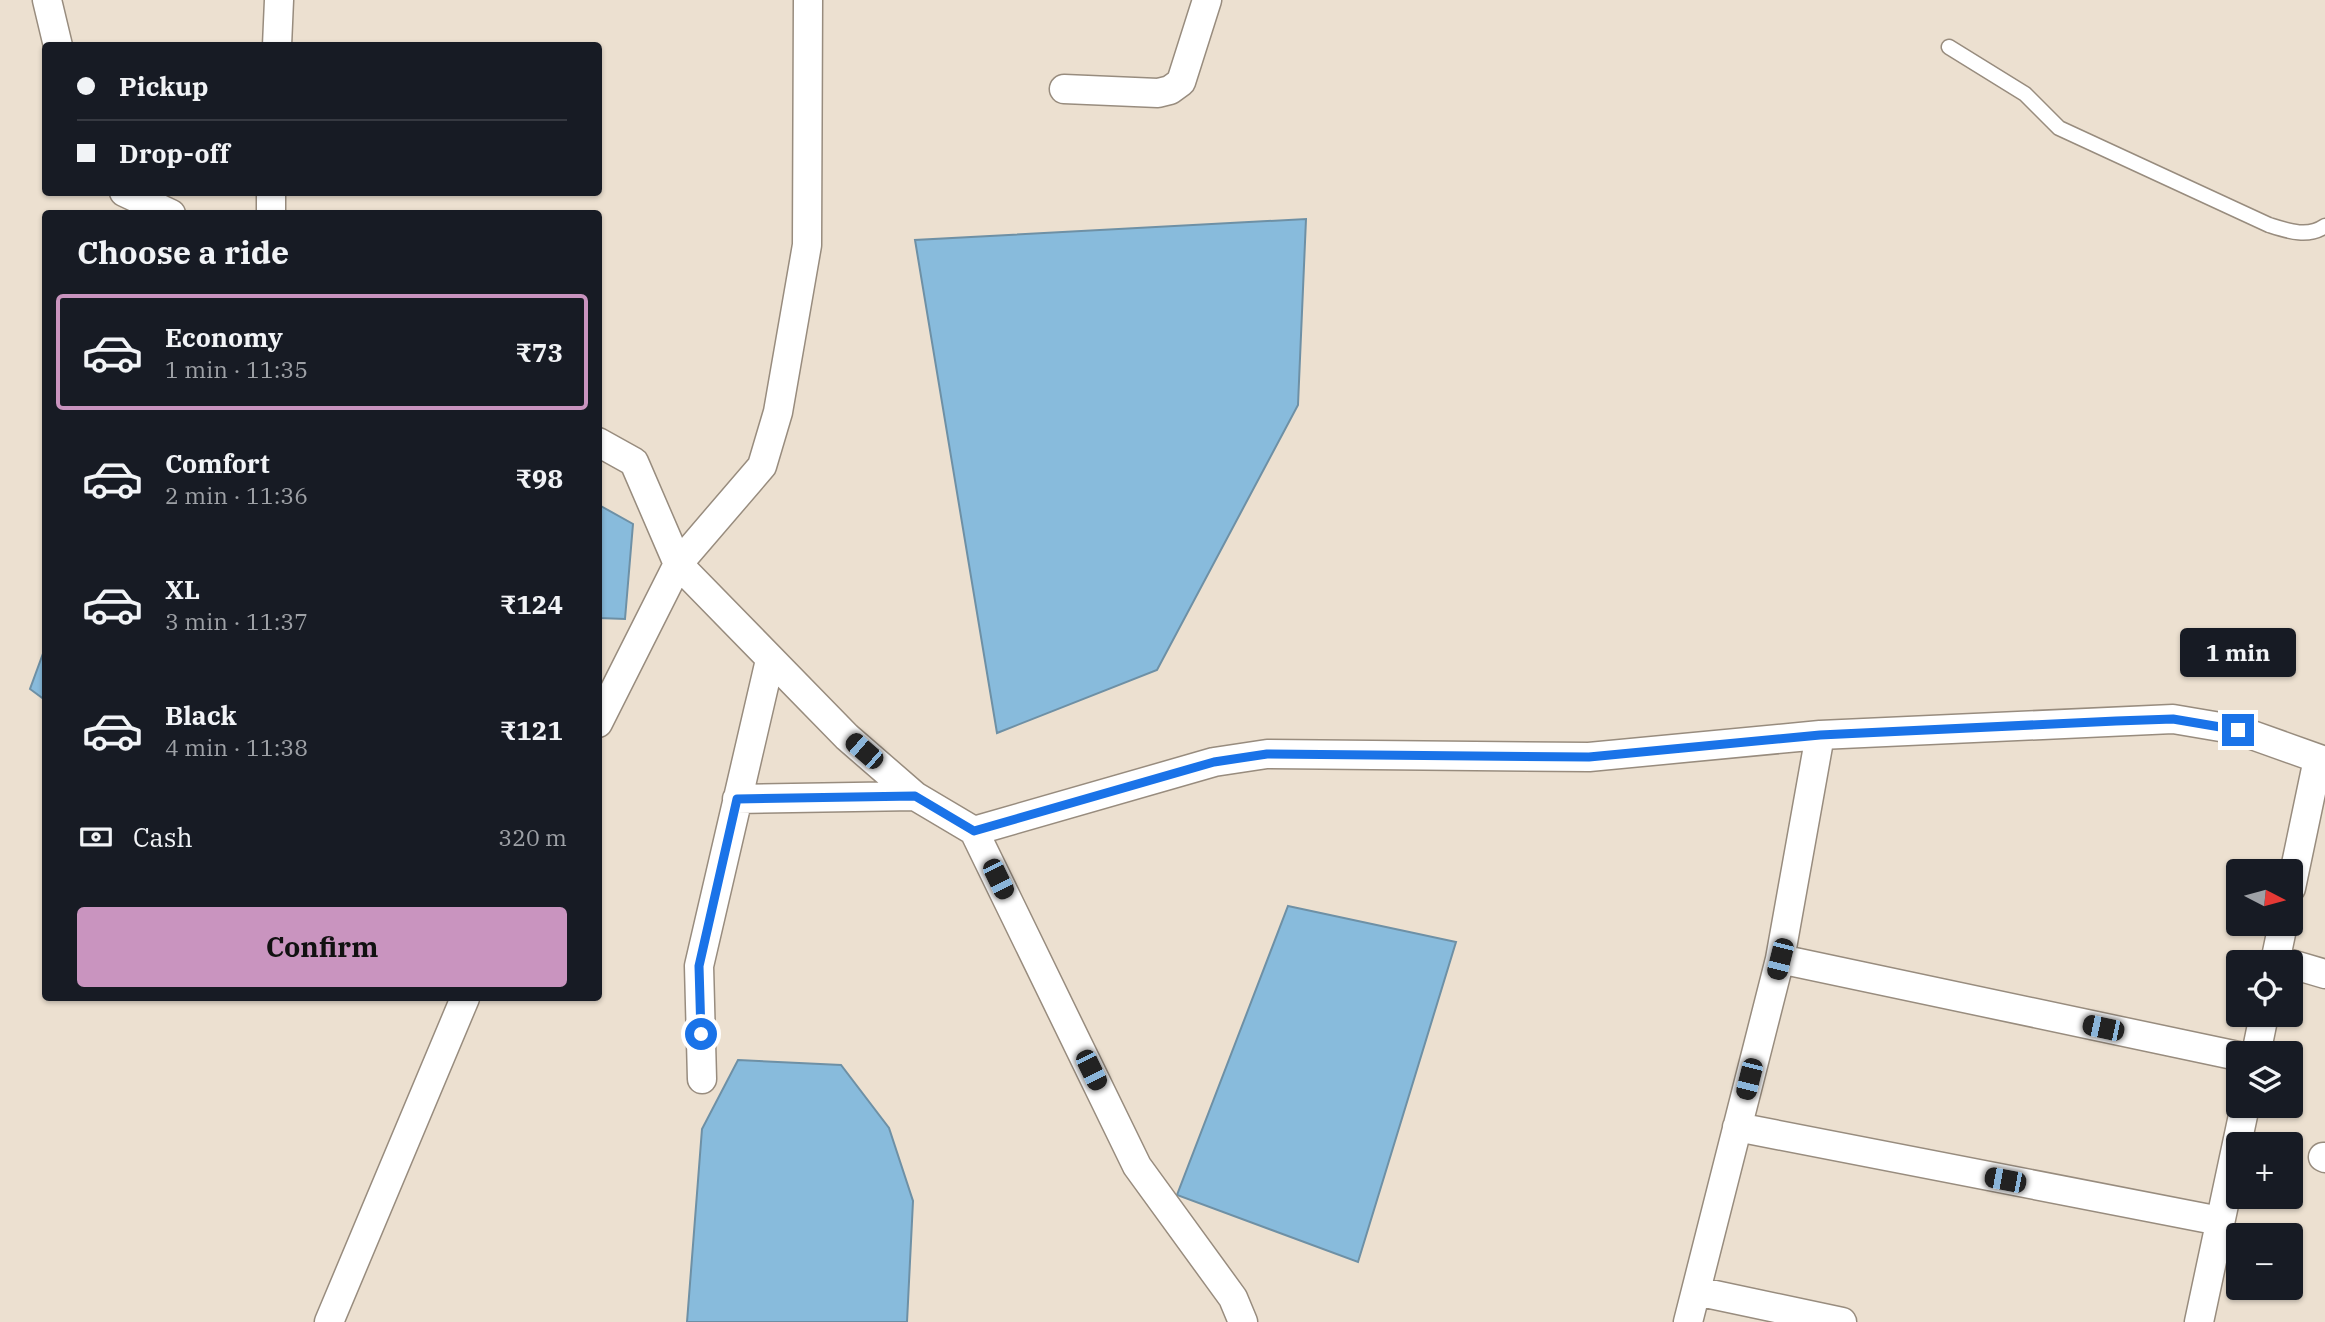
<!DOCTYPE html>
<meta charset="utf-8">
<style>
:root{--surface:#171b24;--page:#20242c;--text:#f1f3f6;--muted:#9ea1a6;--line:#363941;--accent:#c994bf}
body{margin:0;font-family:"IBM Plex Serif",serif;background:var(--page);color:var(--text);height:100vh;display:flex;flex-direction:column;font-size:26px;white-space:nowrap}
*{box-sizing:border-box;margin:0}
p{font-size:23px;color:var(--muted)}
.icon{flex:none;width:38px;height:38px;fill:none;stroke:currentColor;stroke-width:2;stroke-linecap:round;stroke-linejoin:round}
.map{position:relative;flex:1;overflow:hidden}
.side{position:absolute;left:42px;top:210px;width:560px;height:791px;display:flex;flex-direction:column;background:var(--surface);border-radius:7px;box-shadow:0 2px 5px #0004}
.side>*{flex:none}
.top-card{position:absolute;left:42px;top:42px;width:560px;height:154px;border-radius:7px;box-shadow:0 2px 5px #0004;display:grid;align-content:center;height:154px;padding:0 35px;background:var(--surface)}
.needle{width:46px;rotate:96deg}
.tools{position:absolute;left:2226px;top:859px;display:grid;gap:14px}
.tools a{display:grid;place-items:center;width:77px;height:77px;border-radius:7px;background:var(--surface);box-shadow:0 2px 5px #0004;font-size:35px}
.end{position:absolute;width:32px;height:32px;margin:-16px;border:9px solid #1a73e8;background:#fff;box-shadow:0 0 0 4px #fff}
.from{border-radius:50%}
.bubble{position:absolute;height:49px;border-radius:7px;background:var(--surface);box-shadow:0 2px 5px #0004;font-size:23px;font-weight:700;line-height:49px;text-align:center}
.car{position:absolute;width:21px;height:42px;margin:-21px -10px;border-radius:9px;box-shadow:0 0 5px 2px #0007;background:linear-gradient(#222 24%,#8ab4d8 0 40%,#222 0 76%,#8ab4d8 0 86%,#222 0)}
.top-card b{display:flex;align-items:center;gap:24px;height:66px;font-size:26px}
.top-card b+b{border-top:2px solid var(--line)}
.top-card i{width:18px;height:18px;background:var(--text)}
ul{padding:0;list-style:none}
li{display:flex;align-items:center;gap:21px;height:116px;margin:0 14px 10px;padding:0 21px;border:4px solid transparent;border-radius:7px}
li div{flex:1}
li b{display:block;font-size:26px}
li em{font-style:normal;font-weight:700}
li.active{border-color:var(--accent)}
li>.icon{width:63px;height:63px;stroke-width:1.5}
h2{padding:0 35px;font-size:32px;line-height:84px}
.pay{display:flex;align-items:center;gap:18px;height:77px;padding:0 35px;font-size:26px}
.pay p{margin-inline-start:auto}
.cta{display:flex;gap:14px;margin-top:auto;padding:14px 35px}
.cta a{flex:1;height:80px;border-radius:7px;background:var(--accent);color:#111;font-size:28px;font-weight:700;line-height:80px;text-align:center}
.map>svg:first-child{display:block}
</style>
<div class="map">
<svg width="2325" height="1322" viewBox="0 0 2325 1322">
<rect width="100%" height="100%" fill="#ece0d0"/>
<path fill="#88bbdc" stroke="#6e90a5" stroke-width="2" d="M 1306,219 L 1298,405 L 1157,670 L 997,733 L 915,240 Z
M 599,505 L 633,524 L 625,619 L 599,618 Z
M 45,648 L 45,700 L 30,689 Z
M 1288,906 L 1456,942 L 1358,1262 L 1177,1195 Z
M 738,1060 L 841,1065 L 889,1128 L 913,1201 L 907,1322 L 687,1322 L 702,1129 Z"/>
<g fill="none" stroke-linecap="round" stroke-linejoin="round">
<g stroke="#988c7e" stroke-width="17">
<path id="service" d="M 1949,47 L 2025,94 L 2059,128 L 2269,225 C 2288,231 2308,238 2325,226"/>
</g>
<g stroke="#988c7e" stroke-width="31">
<path id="minor" d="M 47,0 L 58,46
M 277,46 L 279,0
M 1064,89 L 1158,93 L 1170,90 L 1181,82 L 1207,0
M 124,192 L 171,214
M 271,214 L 271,192
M 598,442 L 634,462 L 678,564 L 847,737 L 915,796 L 974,831 L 1137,1166 L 1233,1298 L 1243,1322
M 598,723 L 678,564 L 762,466 L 778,412 L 807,245 L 808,0
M 737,799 L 915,796
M 974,831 L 1214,762 L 1267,754 L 1589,757 L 1820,735 L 2173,719 L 2238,730 L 2325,761
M 2291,888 L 2318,759
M 1780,959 L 2238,1056
M 2275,962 L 2283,924
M 2291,964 L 2325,974
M 2256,1054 L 2264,1015
M 702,1079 L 699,966 L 770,660
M 1737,1127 L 2220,1221
M 2323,1157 L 2325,1158
M 1696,1291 L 1842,1322
M 329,1322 L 465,998
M 1688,1322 L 1780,959 L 1820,735
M 2199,1322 L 2245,1106"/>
</g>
<use href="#service" stroke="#fff" stroke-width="14"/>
<use href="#minor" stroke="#fff" stroke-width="28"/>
</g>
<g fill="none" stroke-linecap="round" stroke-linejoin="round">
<path stroke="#1a73e8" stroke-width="9" d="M 701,1034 L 699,966 L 737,799 L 915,796 L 974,831 L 1214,762 L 1267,754 L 1589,757 L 1820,735 L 2116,721 L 2173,719 L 2238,730"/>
</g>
</svg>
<div class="tools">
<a><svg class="needle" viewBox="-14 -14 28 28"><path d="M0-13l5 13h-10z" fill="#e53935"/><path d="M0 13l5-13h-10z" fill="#9ea1a6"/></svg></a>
<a><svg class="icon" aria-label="locate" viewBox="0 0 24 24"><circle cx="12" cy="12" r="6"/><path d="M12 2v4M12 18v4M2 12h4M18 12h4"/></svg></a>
<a><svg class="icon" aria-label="layers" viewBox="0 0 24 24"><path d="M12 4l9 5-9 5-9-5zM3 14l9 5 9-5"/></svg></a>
<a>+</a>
<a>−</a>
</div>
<i class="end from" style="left:701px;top:1034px"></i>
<i class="end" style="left:2238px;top:730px"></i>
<div class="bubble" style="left:2180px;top:628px;width:116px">1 min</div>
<i class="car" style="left:864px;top:751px;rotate:311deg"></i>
<i class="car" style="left:998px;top:879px;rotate:154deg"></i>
<i class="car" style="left:1780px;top:959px;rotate:194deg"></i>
<i class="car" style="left:2103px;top:1028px;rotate:282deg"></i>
<i class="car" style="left:1091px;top:1070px;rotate:154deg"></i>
<i class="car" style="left:1749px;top:1079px;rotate:194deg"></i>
<i class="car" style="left:2005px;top:1180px;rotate:281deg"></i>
<div class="top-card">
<b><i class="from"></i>Pickup</b>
<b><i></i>Drop-off</b>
</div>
<section class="side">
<h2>Choose a ride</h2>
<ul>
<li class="active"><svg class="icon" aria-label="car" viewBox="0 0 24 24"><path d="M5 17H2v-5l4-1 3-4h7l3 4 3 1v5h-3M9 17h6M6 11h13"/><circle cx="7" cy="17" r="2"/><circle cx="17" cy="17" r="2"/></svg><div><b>Economy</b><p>1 min · 11:35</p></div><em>₹73</em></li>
<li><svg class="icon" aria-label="car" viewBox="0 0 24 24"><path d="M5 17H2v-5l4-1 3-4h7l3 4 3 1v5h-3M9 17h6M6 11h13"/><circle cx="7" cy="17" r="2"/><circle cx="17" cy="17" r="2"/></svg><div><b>Comfort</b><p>2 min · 11:36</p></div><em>₹98</em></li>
<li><svg class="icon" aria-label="car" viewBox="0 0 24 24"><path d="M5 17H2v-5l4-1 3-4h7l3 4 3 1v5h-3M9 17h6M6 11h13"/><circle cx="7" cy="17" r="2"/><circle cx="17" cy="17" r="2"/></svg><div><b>XL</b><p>3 min · 11:37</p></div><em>₹124</em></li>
<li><svg class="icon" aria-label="car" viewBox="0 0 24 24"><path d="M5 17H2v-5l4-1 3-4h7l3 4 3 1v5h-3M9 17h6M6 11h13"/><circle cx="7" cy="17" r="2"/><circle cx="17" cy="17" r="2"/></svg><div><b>Black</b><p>4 min · 11:38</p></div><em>₹121</em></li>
</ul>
<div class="pay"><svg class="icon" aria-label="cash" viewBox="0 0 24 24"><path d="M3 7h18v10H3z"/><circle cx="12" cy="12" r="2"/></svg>Cash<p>320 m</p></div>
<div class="cta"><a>Confirm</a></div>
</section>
</div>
